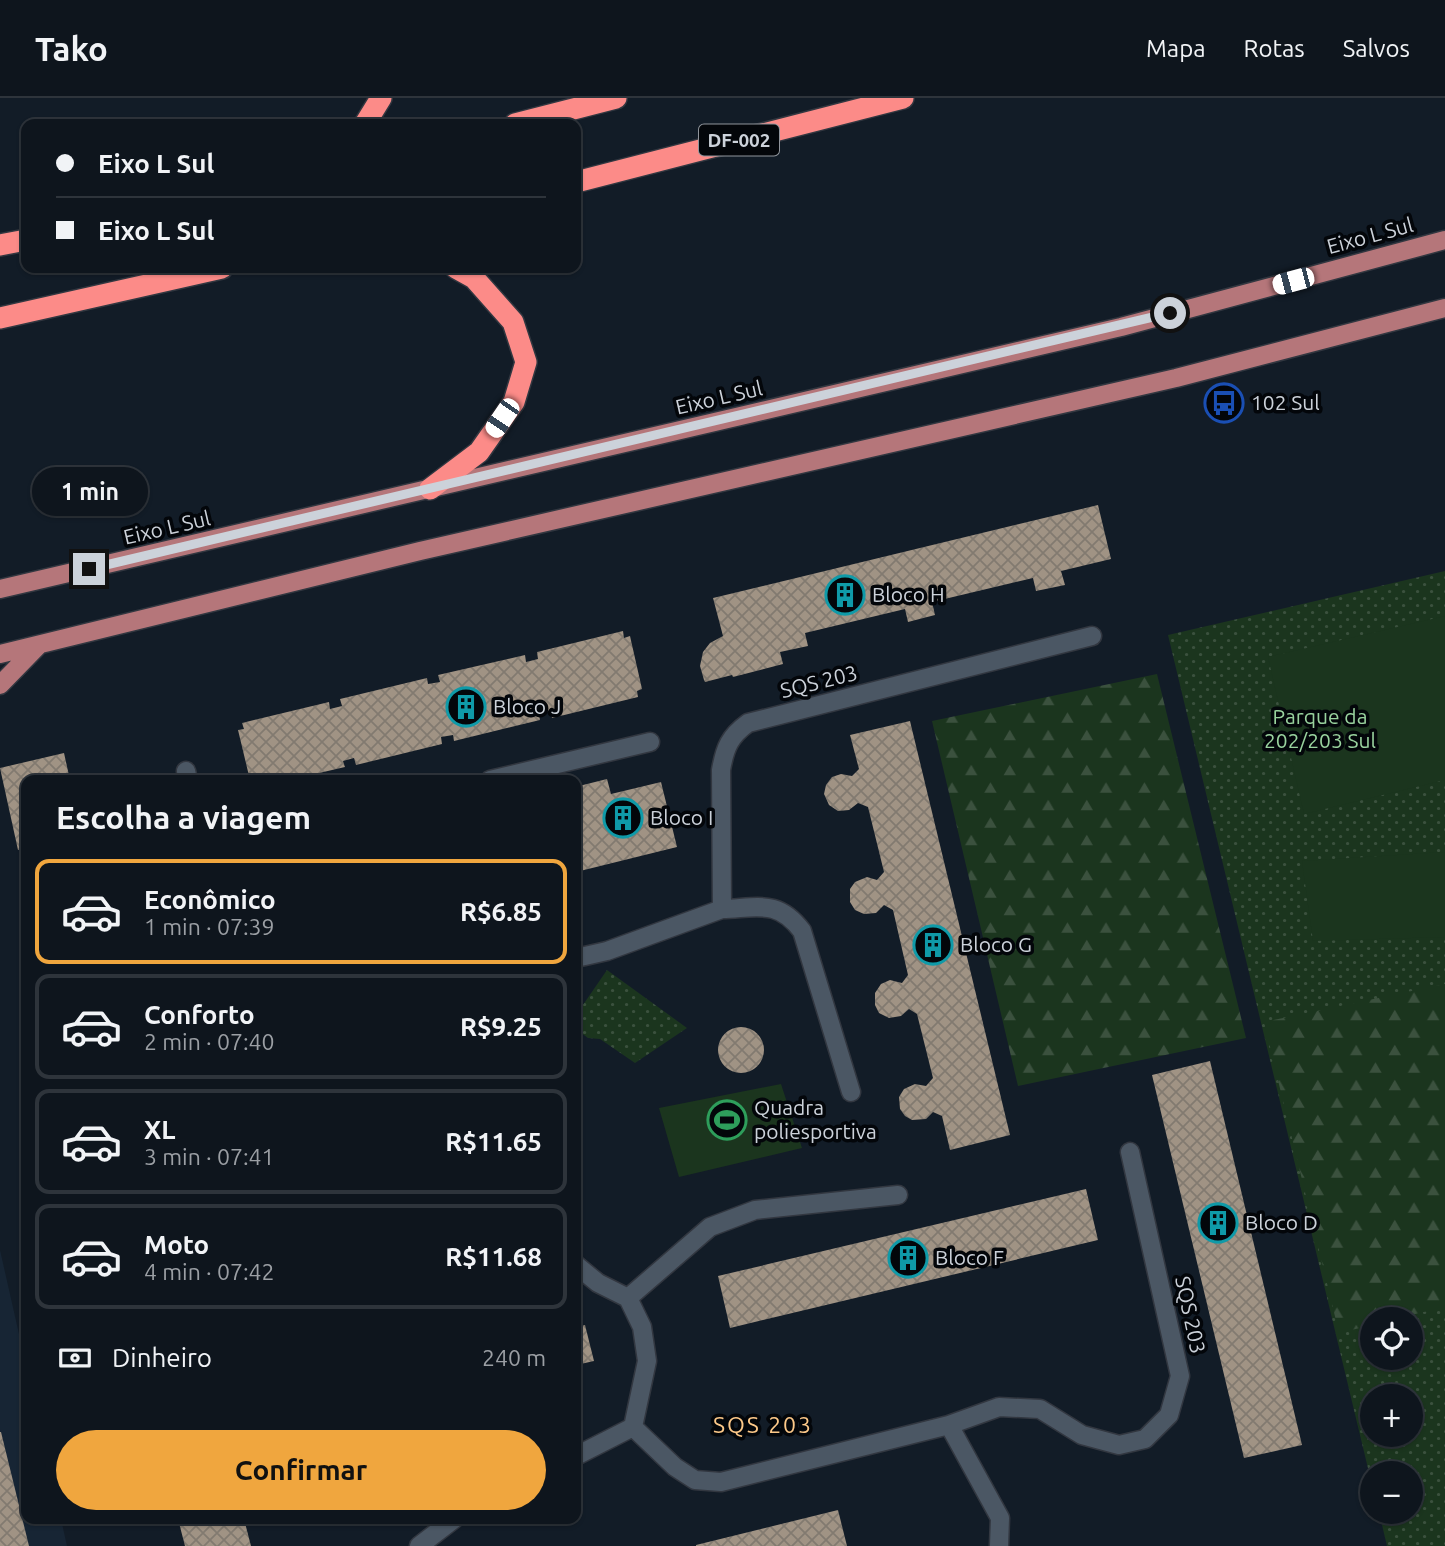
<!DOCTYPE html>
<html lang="pt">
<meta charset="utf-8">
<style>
:root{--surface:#0e151d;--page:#1c222a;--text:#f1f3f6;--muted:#9b9fa4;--line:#2e343b;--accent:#f0a63e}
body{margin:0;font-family:Ubuntu,sans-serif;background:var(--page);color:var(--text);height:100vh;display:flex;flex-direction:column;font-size:26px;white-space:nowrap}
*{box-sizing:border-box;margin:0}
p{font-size:23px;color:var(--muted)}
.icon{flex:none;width:38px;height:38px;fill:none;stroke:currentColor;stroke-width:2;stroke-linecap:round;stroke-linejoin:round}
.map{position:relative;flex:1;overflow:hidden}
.drawer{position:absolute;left:21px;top:677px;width:560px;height:749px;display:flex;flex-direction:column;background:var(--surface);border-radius:14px;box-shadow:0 2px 5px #0004,0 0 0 2px var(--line)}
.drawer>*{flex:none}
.hud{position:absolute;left:21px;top:21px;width:560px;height:154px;border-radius:14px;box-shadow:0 2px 5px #0004,0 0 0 2px var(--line);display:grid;align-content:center;height:154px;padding:0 35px;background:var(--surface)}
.controls{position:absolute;left:1360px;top:1209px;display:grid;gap:14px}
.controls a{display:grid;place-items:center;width:63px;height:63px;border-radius:50%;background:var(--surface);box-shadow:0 2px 5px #0004,0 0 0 2px var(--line);font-size:35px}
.end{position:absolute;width:32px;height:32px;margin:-16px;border:9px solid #ccd2da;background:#111;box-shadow:0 0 0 4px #111}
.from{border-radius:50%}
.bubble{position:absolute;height:49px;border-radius:24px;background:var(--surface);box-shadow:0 2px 5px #0004,0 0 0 2px var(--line);font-size:23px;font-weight:700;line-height:49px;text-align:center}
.car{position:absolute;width:21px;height:42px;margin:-21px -10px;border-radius:9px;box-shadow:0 0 5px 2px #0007;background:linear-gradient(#fff 24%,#345 0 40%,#fff 0 76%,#345 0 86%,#fff 0)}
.hud b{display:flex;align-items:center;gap:24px;height:66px;font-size:26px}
.hud b+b{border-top:2px solid var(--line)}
.hud i{width:18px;height:18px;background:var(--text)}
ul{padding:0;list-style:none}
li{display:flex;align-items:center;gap:21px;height:105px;margin:0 14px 10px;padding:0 21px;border:4px solid var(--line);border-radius:14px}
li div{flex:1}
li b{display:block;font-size:26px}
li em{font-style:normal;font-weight:700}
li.selected{border-color:var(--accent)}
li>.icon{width:63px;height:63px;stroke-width:1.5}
h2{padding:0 35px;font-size:32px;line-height:84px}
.pay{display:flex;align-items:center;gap:18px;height:77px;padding:0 35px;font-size:26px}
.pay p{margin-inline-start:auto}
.action{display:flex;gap:14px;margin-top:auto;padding:14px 35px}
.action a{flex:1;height:80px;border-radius:42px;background:var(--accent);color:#111;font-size:28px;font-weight:700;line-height:80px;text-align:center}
header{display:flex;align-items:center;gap:42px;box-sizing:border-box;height:98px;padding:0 35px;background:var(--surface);border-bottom:2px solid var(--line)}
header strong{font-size:33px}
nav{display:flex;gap:38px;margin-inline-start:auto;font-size:24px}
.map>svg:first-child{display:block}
</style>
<header>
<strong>Tako</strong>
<nav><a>Mapa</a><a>Rotas</a><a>Salvos</a></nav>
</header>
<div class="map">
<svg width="1445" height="1448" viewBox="0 0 1445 1448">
<defs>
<pattern id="green-dots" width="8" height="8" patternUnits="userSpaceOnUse" patternTransform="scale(1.75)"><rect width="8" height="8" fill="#1b351e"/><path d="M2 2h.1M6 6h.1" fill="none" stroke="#3b513e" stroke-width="1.8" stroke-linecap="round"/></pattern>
<pattern id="forest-firs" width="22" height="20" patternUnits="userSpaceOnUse" patternTransform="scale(1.75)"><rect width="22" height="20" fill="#1b351e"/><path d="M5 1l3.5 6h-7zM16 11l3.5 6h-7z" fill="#3b513e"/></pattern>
<pattern id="building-cross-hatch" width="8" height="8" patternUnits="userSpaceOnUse" patternTransform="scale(1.75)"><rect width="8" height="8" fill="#a09384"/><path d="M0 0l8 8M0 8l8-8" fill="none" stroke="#827a70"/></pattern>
</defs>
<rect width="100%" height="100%" fill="#121c27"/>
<path fill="#172534" d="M 0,1152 L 26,1267 L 26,1421 L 61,1421 L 67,1448 L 0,1448 Z"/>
<path fill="url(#green-dots)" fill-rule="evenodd" d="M 1445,473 L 1445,1448 L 1387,1448 L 1379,1414 L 1410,1414 L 1410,1376 L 1372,1376 L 1372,1387 L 1168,537 ZM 1372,1222 L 1410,1222 L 1410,1260 L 1372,1260 ZM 1372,1298 L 1410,1298 L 1410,1337 L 1372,1337 Z
M 607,872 L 687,930 L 635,965 L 600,941 L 588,940 L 576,931 L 576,917 Z"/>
<path fill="url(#forest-firs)" d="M 1157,576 L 1246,940 L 1018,988 L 932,623 Z
M 1445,886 L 1445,1209 L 1394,1221 L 1372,1222 L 1372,1227 L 1339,1235 L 1264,924 Z"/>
<path fill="#1b351e" d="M 1445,518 L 1445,682 L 1304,716 L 1268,559 Z
M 1445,754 L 1445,839 L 1313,843 L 1302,763 Z
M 781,986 L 802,1050 L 679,1079 L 659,1010 Z"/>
<path fill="url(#building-cross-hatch)" d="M 1098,407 L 1111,461 L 1061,473 L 1065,487 L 1036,493 L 1033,480 L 932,504 L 935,517 L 908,524 L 905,511 L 805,535 L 808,548 L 780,554 L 783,566 L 733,579 L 732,577 L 705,584 L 704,582 L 700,568 L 703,554 L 710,545 L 723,538 L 713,500 Z
M 623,533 L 624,540 L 630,538 L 642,591 L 637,593 L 638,599 L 552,620 L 551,613 L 539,616 L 540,622 L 454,643 L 453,637 L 441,639 L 442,646 L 356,667 L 354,660 L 343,663 L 345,669 L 289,682 L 250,682 L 238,632 L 244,631 L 242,625 L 329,604 L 330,611 L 342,608 L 340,601 L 427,580 L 428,586 L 440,584 L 438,577 L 525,557 L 526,564 L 538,561 L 537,554 Z
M 910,623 L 1010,1037 L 950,1052 L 942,1018 L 933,1014 L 926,1021 L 912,1022 L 905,1018 L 900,1011 L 899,999 L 904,991 L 915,986 L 926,988 L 933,980 L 917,916 L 909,911 L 901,918 L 889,920 L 879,915 L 875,907 L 875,895 L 881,886 L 890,882 L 902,885 L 908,877 L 893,812 L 884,807 L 876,815 L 864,816 L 855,812 L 850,804 L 850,791 L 855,784 L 867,779 L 877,782 L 884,774 L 868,709 L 858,705 L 849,712 L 838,713 L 829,707 L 824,696 L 826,687 L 832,679 L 841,676 L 852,678 L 859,671 L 850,637 Z
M 64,655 L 70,682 L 26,682 L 26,751 L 18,752 L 0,670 Z
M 607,681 L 611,696 L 661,684 L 677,749 L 576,774 L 576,704 L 583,702 L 579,688 Z
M718 952a23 23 0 1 1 46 0a23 23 0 1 1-46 0Z
M 1210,963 L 1302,1347 L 1244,1360 L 1152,977 Z
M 1086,1091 L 1098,1142 L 730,1230 L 718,1178 Z
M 585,1227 L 594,1263 L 576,1267 L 576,1229 Z
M 0,1334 L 1,1334 L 29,1448 L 0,1448 Z
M 838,1412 L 847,1448 L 696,1448 L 696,1447 Z
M 178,1421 L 244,1421 L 251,1448 L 185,1448 Z"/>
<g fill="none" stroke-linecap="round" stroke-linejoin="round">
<g stroke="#323740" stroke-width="21">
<path id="minor" d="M 186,673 L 188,682
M 490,682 L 650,644
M 722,811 C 758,810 778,801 802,833 L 851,994
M 576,860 L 607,853 L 722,811 L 721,672 C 725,649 730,638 748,625 L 1092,538
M 576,1167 L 598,1185 L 628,1200 L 642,1229 L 647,1263 L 633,1329 L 576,1358
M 628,1200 L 710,1129 L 755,1112 L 898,1097
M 949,1327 L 999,1309 L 1040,1311 L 1082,1337 L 1119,1347 L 1145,1341 L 1169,1317 L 1180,1278 L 1130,1054
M 633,1329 L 675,1369 L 695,1382 L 721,1384 L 949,1327 L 1000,1420 L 999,1448
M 419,1448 L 454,1421"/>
</g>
<g stroke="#323740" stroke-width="21">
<path id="major" d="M 0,491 L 1121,229 L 1445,142
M 0,556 L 420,453 L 1176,280 L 1445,210
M 0,587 L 39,547"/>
</g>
<g stroke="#323740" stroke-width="24">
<path id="highway" d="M 365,26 L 381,0
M 515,26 L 616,0
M 576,84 L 903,0
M 0,147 L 26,142
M 0,220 L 222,170
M 430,391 L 479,354 L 514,304 L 526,264 L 513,224 L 474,180 L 456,170"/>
</g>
<use href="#minor" stroke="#4b5764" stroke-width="18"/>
<use href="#major" stroke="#b5767a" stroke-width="18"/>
<use href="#highway" stroke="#fc8b88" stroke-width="21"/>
</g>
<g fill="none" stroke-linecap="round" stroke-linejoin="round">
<path stroke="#ccd2da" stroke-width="9" d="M 89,471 L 1170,215"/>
</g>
<defs>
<g id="bus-ring" transform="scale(2.0125)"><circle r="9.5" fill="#03060a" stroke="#1a4fb4" stroke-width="1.5"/><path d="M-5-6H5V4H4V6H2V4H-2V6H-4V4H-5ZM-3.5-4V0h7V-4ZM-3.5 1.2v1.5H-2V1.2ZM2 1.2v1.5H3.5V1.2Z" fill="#1a4fb4"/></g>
<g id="building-ring" transform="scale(2.0125)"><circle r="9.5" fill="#03060a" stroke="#0f9aa8" stroke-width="1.5"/><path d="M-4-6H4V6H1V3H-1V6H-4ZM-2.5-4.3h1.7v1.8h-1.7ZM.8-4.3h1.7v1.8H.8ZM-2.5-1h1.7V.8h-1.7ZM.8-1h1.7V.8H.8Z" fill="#0f9aa8"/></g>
<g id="stadium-ring" transform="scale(2.0125)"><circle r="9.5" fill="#03060a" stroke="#2e9e5b" stroke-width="1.5"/><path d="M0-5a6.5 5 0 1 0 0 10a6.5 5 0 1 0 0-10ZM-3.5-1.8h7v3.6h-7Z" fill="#2e9e5b"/></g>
</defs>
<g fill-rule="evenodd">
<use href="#bus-ring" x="1224" y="305"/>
<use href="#building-ring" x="845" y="497"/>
<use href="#building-ring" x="466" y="609"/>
<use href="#building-ring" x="623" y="720"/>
<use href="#building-ring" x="933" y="847"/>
<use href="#stadium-ring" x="727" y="1022"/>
<use href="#building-ring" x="1218" y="1125"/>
<use href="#building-ring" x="908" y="1160"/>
</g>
<g text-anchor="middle" stroke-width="7" stroke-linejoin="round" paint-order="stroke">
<rect fill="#03060a" stroke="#90959c" stroke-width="2" x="699" y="26.5" width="80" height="31" rx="5"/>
<g font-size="19" font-weight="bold" fill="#ccd2da">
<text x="739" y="49">DF-002</text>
</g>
<g font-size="21" fill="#ccd2da" stroke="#03060a">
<text transform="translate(1370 138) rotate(-15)" y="7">Eixo L Sul</text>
<text transform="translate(719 300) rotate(-13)" y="7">Eixo L Sul</text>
<text transform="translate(167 430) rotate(-13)" y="7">Eixo L Sul</text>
<text transform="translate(819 584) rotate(-14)" y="7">SQS 203</text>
<text transform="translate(1190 1217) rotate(78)" y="7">SQS 203</text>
</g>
<g font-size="21" fill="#ccd2da" stroke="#03060a" text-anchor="start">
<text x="1251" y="312">102 Sul</text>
<text x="872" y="504">Bloco H</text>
<text x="493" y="616">Bloco J</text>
<text x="650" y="727">Bloco I</text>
<text x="960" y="854">Bloco G</text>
<text x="754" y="1017">Quadra<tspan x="754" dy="24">poliesportiva</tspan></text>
<text x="1245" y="1132">Bloco D</text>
<text x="935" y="1167">Bloco F</text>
</g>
<g font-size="21" fill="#99d39e" stroke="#03060a">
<text x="1320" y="626">Parque da<tspan x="1320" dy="24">202/203 Sul</tspan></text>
</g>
<g font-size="23" letter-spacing="2" fill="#fdc989" stroke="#03060a">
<text x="763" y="1335">SQS 203</text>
</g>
</g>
</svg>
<div class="controls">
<a><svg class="icon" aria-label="locate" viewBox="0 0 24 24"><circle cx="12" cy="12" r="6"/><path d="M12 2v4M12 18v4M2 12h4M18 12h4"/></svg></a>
<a>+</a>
<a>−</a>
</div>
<i class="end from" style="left:1170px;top:215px"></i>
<i class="end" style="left:89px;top:471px"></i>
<div class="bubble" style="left:32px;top:369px;width:116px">1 min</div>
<i class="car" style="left:1293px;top:183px;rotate:255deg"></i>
<i class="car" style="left:502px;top:320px;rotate:214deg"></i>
<div class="hud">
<b><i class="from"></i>Eixo L Sul</b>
<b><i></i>Eixo L Sul</b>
</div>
<section class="drawer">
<h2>Escolha a viagem</h2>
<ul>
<li class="selected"><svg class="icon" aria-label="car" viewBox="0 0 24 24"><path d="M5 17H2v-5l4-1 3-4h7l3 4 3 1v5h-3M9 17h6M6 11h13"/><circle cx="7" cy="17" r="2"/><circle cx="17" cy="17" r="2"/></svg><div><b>Econômico</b><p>1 min · 07:39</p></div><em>R$6.85</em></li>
<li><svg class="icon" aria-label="car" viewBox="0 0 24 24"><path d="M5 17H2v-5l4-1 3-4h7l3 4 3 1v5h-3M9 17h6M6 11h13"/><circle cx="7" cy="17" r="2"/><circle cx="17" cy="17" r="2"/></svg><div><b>Conforto</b><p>2 min · 07:40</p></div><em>R$9.25</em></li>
<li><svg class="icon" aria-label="car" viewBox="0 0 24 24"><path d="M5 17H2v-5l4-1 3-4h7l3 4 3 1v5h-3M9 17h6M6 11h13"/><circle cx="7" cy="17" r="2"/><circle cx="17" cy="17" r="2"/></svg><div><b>XL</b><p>3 min · 07:41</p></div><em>R$11.65</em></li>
<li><svg class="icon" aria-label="car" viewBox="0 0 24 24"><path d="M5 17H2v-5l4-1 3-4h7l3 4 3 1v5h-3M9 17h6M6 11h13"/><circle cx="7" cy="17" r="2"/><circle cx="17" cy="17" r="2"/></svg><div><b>Moto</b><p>4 min · 07:42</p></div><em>R$11.68</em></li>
</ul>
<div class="pay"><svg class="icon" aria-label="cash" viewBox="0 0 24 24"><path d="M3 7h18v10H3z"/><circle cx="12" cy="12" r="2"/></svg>Dinheiro<p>240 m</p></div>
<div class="action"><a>Confirmar</a></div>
</section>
</div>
